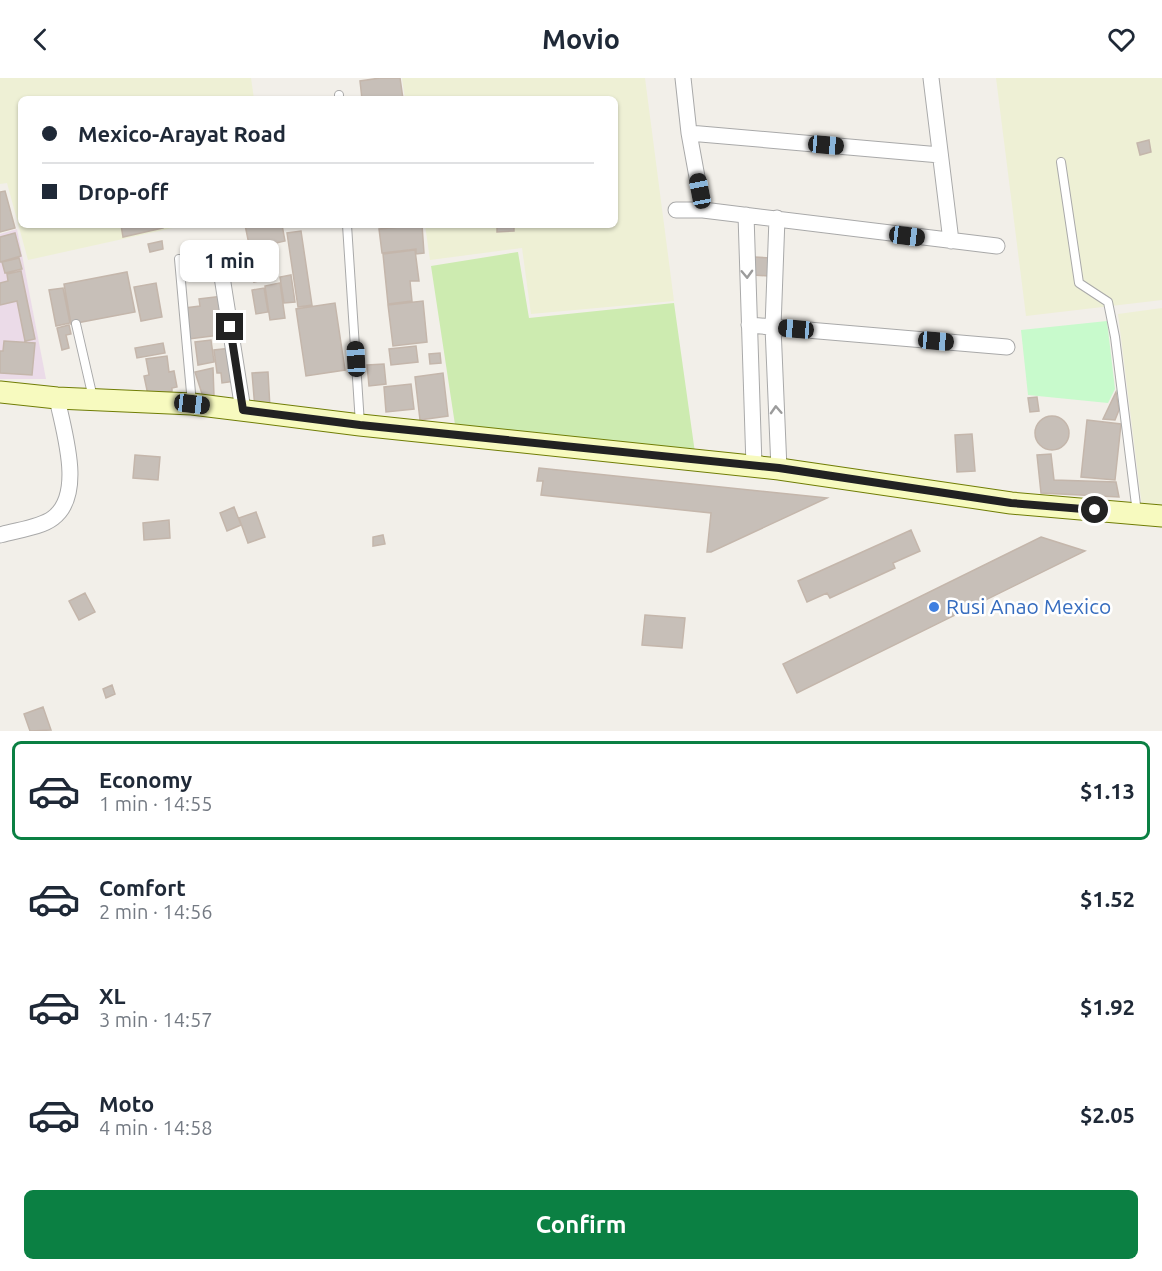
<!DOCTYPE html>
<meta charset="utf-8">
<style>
:root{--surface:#fff;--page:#f6f6f7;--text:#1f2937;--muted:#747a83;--line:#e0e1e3;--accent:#0b8043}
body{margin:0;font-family:Ubuntu,sans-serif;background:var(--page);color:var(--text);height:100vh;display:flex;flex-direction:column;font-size:22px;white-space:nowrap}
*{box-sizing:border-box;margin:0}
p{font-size:20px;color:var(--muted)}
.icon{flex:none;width:33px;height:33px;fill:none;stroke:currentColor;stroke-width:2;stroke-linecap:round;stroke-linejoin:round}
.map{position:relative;height:653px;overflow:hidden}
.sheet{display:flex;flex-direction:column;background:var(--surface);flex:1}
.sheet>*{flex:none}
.banner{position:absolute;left:18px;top:18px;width:600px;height:132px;border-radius:9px;box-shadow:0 2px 4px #0004;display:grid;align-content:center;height:132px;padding:0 24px;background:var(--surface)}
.end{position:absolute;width:27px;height:27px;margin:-14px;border:8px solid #222;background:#fff;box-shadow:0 0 0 3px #fff}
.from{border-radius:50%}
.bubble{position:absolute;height:42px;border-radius:9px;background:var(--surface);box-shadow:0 2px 4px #0004;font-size:20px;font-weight:600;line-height:42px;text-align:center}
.car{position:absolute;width:18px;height:36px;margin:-18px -9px;border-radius:8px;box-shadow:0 0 4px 2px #0007;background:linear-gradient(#222 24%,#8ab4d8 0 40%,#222 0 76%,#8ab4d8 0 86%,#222 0)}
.banner b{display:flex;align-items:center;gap:21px;height:57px;font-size:22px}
.banner b+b{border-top:2px solid var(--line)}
.banner i{width:15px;height:15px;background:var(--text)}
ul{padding:10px 0 0;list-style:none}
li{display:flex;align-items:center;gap:18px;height:99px;margin:0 12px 9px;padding:0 12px;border:3px solid transparent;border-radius:9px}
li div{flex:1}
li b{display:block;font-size:22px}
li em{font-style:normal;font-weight:600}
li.active{border-color:var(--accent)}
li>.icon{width:54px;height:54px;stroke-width:1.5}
.cta{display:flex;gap:12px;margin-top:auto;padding:12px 24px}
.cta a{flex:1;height:69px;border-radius:9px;background:var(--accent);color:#fff;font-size:24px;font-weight:600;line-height:69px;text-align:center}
header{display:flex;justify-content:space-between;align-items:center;height:78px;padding:0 24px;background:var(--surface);font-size:27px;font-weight:600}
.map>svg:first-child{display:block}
</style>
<header><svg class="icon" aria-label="back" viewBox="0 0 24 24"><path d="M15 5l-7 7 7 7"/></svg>Movio<svg class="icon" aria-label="heart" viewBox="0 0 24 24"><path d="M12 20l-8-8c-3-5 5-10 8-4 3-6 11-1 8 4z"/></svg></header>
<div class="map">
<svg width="1162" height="653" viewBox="0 0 1162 653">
<rect width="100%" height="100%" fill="#f2efe9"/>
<path fill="#ebdbe8" d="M 17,151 L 46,301 L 0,301 L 0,156 Z"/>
<path fill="#eef0d5" d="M 0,0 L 251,0 L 254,21 L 21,21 L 21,147 L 186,147 L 28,182 L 7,105 L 0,106 Z
M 402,0 L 645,0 L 674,223 L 531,236 L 522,170 L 430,182 L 425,147 L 615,147 L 615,21 L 405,21 Z
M 996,0 L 1162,0 L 1162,222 L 1026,238 Z
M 1162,230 L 1162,431 L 1142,429 L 1118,236 Z"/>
<path fill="#cdebb0" d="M 518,174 L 529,240 L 674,225 L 696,382 L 457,360 L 431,188 Z"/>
<path fill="#c8facc" d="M 1107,243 L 1115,311 L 1108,325 L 1028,317 L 1021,252 Z"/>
<path fill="#c7bfb8" stroke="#c4b6ab" stroke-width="1.5" d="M 380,0 L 400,0 L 403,21 L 362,21 L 360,3 Z
M 1149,62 L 1151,74 L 1140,77 L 1137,65 Z
M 5,113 L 15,150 L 0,154 L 0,114 Z
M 121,147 L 162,147 L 163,150 L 123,159 Z
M 245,147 L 282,147 L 285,163 L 250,171 Z
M 422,147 L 424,175 L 416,176 L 416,171 L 382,175 L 379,151 Z
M 497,147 L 514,147 L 514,153 L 497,154 Z
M 301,153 L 312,227 L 298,229 L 287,155 Z
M 15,155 L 21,178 L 0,184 L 0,159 Z
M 162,163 L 163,171 L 150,174 L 148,166 Z
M 415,172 L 419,203 L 410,203 L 412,223 L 388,226 L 383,176 Z
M 754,179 L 770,180 L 768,198 L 753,197 Z
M 19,180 L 22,191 L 5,195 L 2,184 Z
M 263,191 L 264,202 L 254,204 L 253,193 Z
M 21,193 L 35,261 L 25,263 L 17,223 L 0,227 L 0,205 L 8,203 L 7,196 Z
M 127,194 L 135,234 L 71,246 L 64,206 Z
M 291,197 L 295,224 L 284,225 L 280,199 Z
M 156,205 L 162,239 L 141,243 L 134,209 Z
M 280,205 L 285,240 L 270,242 L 265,208 Z
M 63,210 L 70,245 L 56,248 L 49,212 Z
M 264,210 L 268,234 L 256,236 L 252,212 Z
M 223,218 L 228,256 L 189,261 L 185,230 L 200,228 L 199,221 Z
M 423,223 L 427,264 L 393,268 L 388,227 Z
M 335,225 L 345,292 L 306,298 L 296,231 Z
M 69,247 L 71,256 L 66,257 L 69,270 L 62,272 L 57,250 Z
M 211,262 L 214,284 L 198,287 L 195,264 Z
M 4,263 L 35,265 L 32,297 L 0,295 L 0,273 L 3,273 Z
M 163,265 L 165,275 L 137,280 L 135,270 Z
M 416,268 L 418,284 L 391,287 L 389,271 Z
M 231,270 L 235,303 L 222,305 L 221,295 L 217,295 L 214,272 Z
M 440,275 L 441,285 L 430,286 L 429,276 Z
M 167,278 L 169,294 L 174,293 L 177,309 L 172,310 L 172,313 L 148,317 L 144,298 L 149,297 L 146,281 Z
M 384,286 L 386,306 L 369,308 L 367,287 Z
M 213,290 L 214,318 L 203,319 L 195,294 Z
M 268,294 L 270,330 L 255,331 L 252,295 Z
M 443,295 L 448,338 L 420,342 L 415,299 Z
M 411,306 L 414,331 L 386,334 L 384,309 Z
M 1116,314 L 1119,332 L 1115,342 L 1103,341 Z
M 1037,319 L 1039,333 L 1030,334 L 1028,320 Z
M1035 355a17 17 0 1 1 34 0a17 17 0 1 1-34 0Z
M 1087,342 L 1121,346 L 1115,402 L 1081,399 Z
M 972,356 L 975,393 L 957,394 L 955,357 Z
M 1051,376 L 1054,402 L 1116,404 L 1119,419 L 1041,415 L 1037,377 Z
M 135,377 L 160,379 L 158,402 L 133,400 Z
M 539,390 L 827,420 L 711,474 L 707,474 L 711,435 L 541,417 L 543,403 L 537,403 Z
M 234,429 L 241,447 L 227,453 L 220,435 Z
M 256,434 L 265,459 L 248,465 L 239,440 Z
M 169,442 L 170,460 L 144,462 L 143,445 Z
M 911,452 L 920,473 L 893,485 L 895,490 L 830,520 L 827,515 L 807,524 L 798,503 Z
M 383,457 L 385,466 L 373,468 L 373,459 Z
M 1041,459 L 1085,473 L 797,615 L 783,586 Z
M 85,515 L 95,534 L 79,542 L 69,523 Z
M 645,537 L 685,540 L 682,570 L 642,567 Z
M 112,607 L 115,616 L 106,620 L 103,611 Z
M 43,629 L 51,652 L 30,653 L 24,636 Z"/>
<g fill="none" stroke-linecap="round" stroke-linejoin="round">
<g stroke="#a9a9a9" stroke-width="10">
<path id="service" d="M 339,17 L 339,21
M 1061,84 L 1079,205 L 1108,224 L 1115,259 L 1137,435
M 347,147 L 360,346
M 179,181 L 192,326
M 76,246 L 93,320"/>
</g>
<g stroke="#a9a9a9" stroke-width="17">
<path id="minor" d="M 683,0 L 689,55 L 703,132
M 931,0 L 951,163
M 689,55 L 940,77
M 676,132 L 703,132 L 997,168
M 746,137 L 754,388
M 777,140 L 773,249 L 779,391
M 220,186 L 243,332
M 749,247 L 1007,269
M 0,457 C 16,452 40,450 53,440 C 85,416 63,352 57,320"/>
</g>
<g stroke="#707d05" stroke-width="23">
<path id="secondary" d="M 0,314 L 57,320 L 192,326 L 360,347 L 779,391 L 1011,425 L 1162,438"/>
</g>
<use href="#service" stroke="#fff" stroke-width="8"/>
<use href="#minor" stroke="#fff" stroke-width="15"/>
<use href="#secondary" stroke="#f7fabf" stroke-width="21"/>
</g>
<defs><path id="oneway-chevron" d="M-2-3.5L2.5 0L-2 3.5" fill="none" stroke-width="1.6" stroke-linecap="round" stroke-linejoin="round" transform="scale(1.5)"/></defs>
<g stroke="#9c9c9c">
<use href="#oneway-chevron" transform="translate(747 196) rotate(88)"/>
<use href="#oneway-chevron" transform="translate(776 332) rotate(-93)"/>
</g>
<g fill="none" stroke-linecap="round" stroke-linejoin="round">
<path stroke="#222" stroke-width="8" d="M 230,249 L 243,332 L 360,347 L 779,390 L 1011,425 L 1095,432"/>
</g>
<circle fill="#3f7fe0" stroke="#fff" stroke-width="2" cx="934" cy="529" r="6"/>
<g text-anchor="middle" stroke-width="5" stroke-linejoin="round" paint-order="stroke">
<g font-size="21" fill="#366cbe" stroke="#fff" text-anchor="start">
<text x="946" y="536">Rusi Anao Mexico</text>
</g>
</g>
</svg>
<i class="end from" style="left:1095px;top:432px"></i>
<i class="end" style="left:230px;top:249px"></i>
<div class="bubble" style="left:180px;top:162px;width:99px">1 min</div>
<i class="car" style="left:826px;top:67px;rotate:95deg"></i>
<i class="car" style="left:700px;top:113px;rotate:349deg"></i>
<i class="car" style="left:907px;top:158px;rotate:97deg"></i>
<i class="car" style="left:796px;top:251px;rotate:275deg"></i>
<i class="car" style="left:936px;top:263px;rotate:95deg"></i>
<i class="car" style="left:356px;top:281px;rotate:357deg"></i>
<i class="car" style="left:192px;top:326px;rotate:97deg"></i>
<div class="banner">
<b><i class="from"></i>Mexico-Arayat Road</b>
<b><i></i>Drop-off</b>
</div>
</div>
<section class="sheet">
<ul>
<li class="active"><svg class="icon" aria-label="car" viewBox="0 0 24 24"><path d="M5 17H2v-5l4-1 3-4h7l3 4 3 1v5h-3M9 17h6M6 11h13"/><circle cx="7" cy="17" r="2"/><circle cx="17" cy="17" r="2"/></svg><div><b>Economy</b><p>1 min · 14:55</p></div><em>$1.13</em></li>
<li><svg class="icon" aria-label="car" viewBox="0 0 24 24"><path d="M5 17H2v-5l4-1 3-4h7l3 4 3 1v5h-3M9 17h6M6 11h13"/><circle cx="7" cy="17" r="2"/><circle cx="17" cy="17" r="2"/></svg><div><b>Comfort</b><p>2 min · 14:56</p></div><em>$1.52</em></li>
<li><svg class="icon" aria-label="car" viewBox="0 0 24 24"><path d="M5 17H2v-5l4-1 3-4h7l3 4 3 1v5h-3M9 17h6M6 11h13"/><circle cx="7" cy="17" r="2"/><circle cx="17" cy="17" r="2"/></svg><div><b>XL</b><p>3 min · 14:57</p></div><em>$1.92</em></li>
<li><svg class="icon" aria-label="car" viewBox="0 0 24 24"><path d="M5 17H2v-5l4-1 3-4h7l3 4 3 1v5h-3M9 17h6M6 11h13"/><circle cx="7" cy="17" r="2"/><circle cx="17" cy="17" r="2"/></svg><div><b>Moto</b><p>4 min · 14:58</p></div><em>$2.05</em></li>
</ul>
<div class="cta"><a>Confirm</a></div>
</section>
